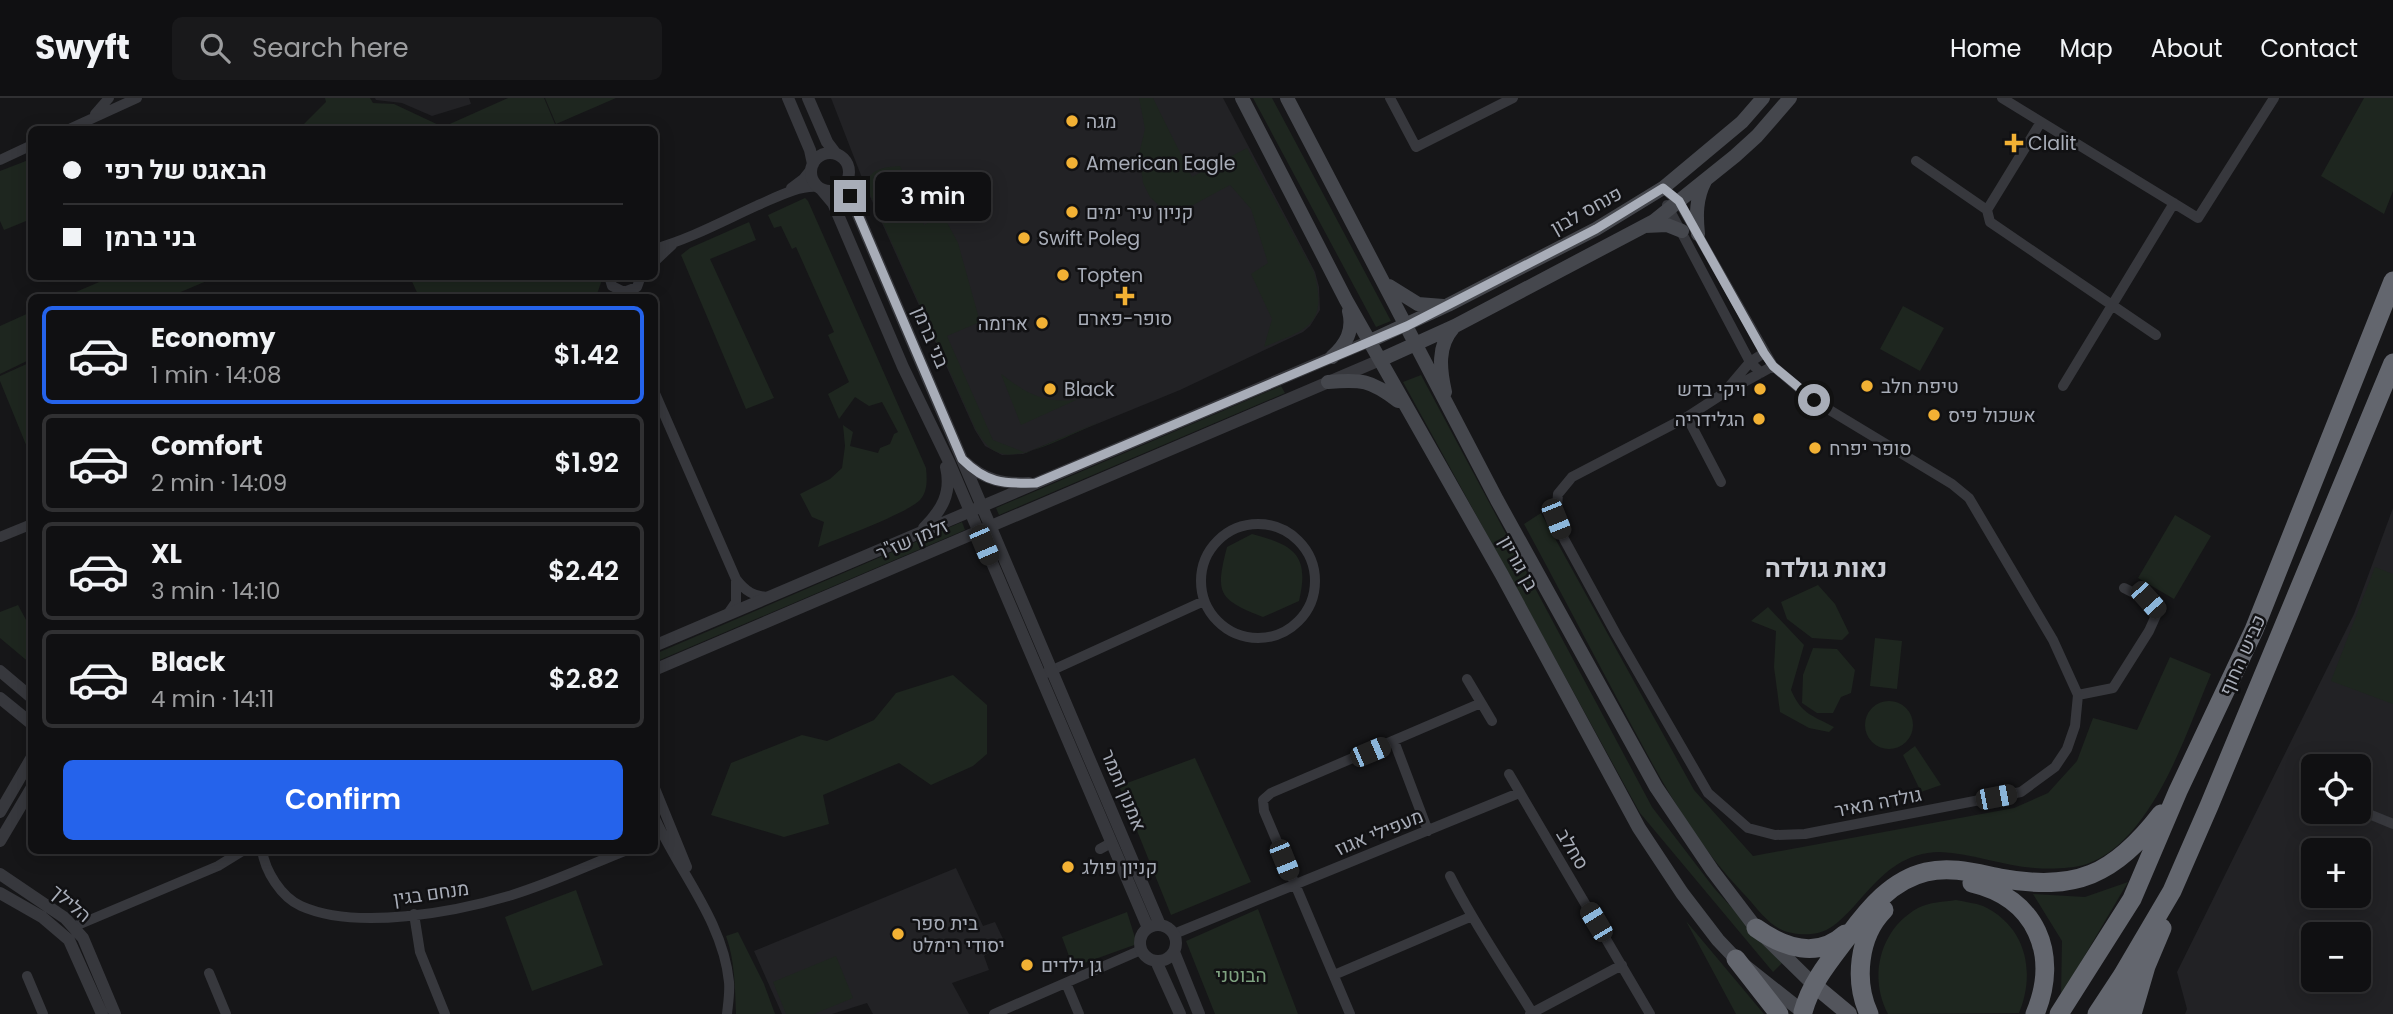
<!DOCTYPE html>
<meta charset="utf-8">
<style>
:root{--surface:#101012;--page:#19191b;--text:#f1f3f6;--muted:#9c9d9f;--line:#303032;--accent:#2563eb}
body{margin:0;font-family:Poppins,Heebo,sans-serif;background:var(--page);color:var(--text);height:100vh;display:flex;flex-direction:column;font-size:26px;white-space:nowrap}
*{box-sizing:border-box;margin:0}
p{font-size:23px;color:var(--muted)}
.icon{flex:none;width:38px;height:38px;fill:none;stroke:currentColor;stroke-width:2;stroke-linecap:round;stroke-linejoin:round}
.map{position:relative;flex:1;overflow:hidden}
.details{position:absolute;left:28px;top:196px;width:630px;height:560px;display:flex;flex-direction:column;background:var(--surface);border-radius:10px;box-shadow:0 4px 18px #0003,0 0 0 2px var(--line)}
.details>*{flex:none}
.banner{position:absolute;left:28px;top:28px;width:630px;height:154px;border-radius:10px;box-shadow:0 4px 18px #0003,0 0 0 2px var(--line);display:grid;align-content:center;height:154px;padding:0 35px;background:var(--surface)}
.fabs{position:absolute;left:2301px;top:656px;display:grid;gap:14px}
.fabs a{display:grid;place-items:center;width:70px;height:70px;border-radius:10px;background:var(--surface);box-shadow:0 4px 18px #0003,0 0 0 2px var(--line);font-size:35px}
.end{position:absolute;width:32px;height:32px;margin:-16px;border:9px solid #a8adb8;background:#111;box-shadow:0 0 0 4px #111}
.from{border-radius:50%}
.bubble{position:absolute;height:49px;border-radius:10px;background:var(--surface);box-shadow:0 4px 18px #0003,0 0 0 2px var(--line);font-size:23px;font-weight:600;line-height:49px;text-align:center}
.car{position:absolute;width:21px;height:42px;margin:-21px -10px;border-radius:9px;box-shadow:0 0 5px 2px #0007;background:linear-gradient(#222 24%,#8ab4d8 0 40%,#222 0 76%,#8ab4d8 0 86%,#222 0)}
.banner b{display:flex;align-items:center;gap:24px;height:66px;font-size:26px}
.banner b+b{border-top:2px solid var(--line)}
.banner i{width:18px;height:18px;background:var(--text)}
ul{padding:12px 0 0;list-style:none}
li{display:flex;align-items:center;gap:21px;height:98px;margin:0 14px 10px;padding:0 21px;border:4px solid var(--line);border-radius:10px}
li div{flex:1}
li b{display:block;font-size:26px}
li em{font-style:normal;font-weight:600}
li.current{border-color:var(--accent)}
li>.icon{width:63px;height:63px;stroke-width:1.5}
.button{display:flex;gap:14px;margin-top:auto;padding:14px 35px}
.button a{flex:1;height:80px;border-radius:10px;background:var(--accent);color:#fff;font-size:28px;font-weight:600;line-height:80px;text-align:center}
header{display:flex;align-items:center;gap:42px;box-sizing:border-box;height:98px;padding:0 35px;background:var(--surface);border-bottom:2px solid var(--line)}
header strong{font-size:33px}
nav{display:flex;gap:38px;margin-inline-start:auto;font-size:24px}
.search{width:490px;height:63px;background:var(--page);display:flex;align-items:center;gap:18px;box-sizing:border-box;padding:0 24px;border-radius:10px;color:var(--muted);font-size:26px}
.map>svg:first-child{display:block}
</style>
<header>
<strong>Swyft</strong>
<div class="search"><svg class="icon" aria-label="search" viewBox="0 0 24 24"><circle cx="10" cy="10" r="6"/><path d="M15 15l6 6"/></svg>Search here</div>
<nav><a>Home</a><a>Map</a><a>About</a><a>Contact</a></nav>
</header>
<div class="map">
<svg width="2393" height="916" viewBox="0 0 2393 916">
<rect width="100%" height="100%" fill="#161618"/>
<path fill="#222225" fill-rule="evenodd" d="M 375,0 L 469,0 L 471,6 L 432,18 L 402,5 L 376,2 Z
M 831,0 L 1223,0 L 1315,174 L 1319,189 L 1320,212 L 1310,228 L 1303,234 L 1180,292 L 1023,356 L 1002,357 L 985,348 L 975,332 L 864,85 Z
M 2393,410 L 2393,916 L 2185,916 L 2187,911 L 2177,874 L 2354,516 ZM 2314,668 L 2359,668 L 2359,714 L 2314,714 ZM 2314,752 L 2359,752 L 2359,798 L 2314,798 ZM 2314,836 L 2359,836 L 2359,882 L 2314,882 Z
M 956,770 L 983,828 L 995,824 L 1005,845 L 984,858 L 989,872 L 952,885 L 969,916 L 873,916 L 867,905 L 832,916 L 782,916 L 754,853 Z"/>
<path fill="#1e261f" d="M 325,0 L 370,0 L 373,5 L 394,6 L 443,29 L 508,0 L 544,0 L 557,31 L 299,31 L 326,4 Z
M 545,0 L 616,0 L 556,26 Z
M 1139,0 L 1153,0 L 1192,79 L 1247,50 L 1314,174 C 1328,227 1308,231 1264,249 L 1272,221 L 1251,176 L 1268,165 L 1251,111 L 1230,87 L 1171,119 L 1150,99 L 1143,85 L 1139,56 L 1145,31 Z
M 1253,0 L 1272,0 L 1391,223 L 1376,229 Z
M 2364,0 L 2393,0 L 2393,93 L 2384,116 L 2321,78 Z
M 31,61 L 31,121 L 4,132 L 0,123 L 0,73 Z
M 900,68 L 924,127 L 943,117 L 958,145 L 980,224 L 947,238 L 993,342 L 1026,355 L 1108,320 C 1084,330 1028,361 1004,356 C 990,354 983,343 976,332 L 865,85 C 873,70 885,69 900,68 Z
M 805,100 L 808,103 L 926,370 C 927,381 928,393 920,402 C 906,416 839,440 818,449 L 824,424 L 812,419 L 800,396 L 830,381 L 842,370 L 845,348 L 843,327 L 853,334 L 850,348 L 878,355 L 880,350 L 890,346 L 894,336 L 898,334 L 882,304 L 869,308 L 855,299 L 839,321 L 828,296 L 849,284 L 828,237 L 834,234 L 796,149 L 792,151 L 781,128 L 774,130 L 768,117 Z
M 749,124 L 756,142 L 710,161 L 774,300 L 746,311 L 681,157 L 690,150 Z
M 111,179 L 111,178 L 216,179 L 169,199 L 64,199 Z
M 410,179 L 603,179 L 597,196 L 589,200 L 419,199 Z
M 1903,208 L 1944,230 L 1920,273 L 1880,251 Z
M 31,214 L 31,261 L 0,276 L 0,228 Z
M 31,264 L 31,359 L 0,283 L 0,278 Z
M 1001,276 C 1028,296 1042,305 1076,302 L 1021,327 Z
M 1421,277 L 1652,709 L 1714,790 L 1782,865 L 1773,874 L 1640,715 L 1403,284 Z
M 1281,288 L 1285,295 L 999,417 L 996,410 Z
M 1541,415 L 1694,692 L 1753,758 L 2014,710 L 2048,695 L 2077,663 L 2093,620 L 2137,632 L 2170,559 L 2211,576 C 2186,635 2153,742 2087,766 C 2071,771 2050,771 2034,770 C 2003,768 1972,755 1940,754 C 1872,754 1855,834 1811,836 C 1799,837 1785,835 1775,828 C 1763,820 1753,805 1742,794 C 1689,738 1655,671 1619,604 C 1587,544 1556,485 1524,426 Z
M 2175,417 L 2211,438 L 2174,501 L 2138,480 Z
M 962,424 L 965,432 L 655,564 L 655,556 Z
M 1252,436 C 1294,447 1310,457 1299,503 L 1263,519 C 1218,501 1215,496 1227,449 Z
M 2375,469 L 2393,476 L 2393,606 L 2331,583 Z
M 1818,487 L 1835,506 L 1849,535 L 1842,542 L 1812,540 L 1787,521 L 1781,504 Z
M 18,507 L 31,531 L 31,566 L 0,540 L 0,514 Z
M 1768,509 L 1804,547 L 1791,592 C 1802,617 1812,617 1834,629 L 1829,634 L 1809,630 L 1780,614 L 1774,569 L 1776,533 L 1751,523 Z
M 1875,540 L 1902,543 L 1897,591 L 1870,588 Z
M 1813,550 L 1837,551 L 1855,572 L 1851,595 L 1841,599 L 1833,615 L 1817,615 L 1802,605 L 1803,577 Z
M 953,577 L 987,607 L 987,656 L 973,668 L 931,687 L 899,665 L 823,697 L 829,726 L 784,739 L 711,717 L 731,665 L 802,637 L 827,643 L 874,622 L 896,595 Z
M1865 627a24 24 0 1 1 48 0a24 24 0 1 1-48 0Z
M 1915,648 L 1941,687 L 1921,694 L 1903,657 Z
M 1195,660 L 1251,784 L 1171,817 L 1119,688 Z
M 2128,784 L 2061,898 L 2062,843 L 2033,796 L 2085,799 Z
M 576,792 L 603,867 L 532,893 L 505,819 Z
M 1956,802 C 1965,804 1975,805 1983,808 C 2026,828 2036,874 2019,915 L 1888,916 C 1868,879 1880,831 1918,810 C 1930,804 1943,804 1956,802 Z
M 1258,811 L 1298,916 L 1215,916 L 1186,843 Z
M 1127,814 L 1137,846 L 1073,869 L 1062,839 Z
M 1686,823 L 1764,916 L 1736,916 Z
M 738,834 L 764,886 L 775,916 L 736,916 C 735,890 735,863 726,838 Z
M 836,858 L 853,900 L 814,916 L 786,916 L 773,884 Z"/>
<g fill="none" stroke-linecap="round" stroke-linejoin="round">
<path stroke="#37383d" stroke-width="10" d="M 1390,0 L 1416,49 L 1513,0
M 2002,0 L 2198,120 L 2274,0
M 95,16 L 109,0
M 2041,24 L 1987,112 L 1990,124 L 2156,237
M 67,32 L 137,0
M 0,62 L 32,47
M 1916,63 L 1987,112
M 791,90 L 803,81 L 811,71
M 1663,90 L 1679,104 L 1773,268 L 1813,302 L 1952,386 L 1969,400 L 2053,542 L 2078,597 L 2075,628 L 2067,651 L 2055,669 L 2021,694 L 1805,736 L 1775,737 L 1748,730 L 1708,695 L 1616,536 L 1564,441 L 1556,421 L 1558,396 L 1572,379 L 1687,319 L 1724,295 L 1773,268
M 1667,107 L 1750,264 L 1761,275
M 654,151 C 690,141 723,123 756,108 C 775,100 798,87 818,89
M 654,164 L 672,147
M 609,178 L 612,188 L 624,194 L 637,189 L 641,178
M 2063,288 L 2174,105
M 1728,290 L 1750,264 L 1764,255
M 654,293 L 736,481 C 745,493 754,499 770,499
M 1687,319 L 1721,384
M1201 483a57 57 0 1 1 114 0a57 57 0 1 1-114 0Z
M 0,439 L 32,426
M 727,517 L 736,504 L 736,481
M 1046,575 L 1204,503
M 1467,581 L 1492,623
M 2078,597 L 2113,590 L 2149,533 L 2158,513 L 2148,502 L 2124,490
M 1394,643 L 1428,733
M 1509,676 L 1650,916
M 654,688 L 687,769
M 2359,712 L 2393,726
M 654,718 C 678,773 723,822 729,884 C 730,894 728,906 727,916
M 1100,751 L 1111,745
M 262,752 C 265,773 281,799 301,808 C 357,833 455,814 512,797 C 551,785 589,767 627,752
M 1450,778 C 1474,826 1505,870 1533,916
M 414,816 L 420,854 L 445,916
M 73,829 L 218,768 L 244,752
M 1174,836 L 1519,695
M 209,875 L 226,916
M 1334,877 L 1470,819
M 27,878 L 43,916
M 1066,885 L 1079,916
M 994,916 L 1141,852
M 1350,916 L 1264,713 L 1263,702 L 1271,695 L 1481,605
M 1530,916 L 1622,867"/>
<path stroke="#37383d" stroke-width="12" d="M 788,0 L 810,52 L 813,66
M 808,0 L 827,44 L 836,56
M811 74a19 19 0 1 1 38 0a19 19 0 1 1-38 0Z
M 847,84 L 850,98 L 1160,827
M 822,92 L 833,105 L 903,269 L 949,364 L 1148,830
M 965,364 C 984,382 1003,386 1029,385
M 924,430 C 942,412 952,395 946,369
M 654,548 L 1370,243
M 654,572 L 1380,262
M 0,573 L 32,600
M 0,600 L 32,626
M 0,714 L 32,659
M 0,743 L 32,689
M 0,776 L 65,820 L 83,840 L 115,916
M 0,795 L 42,819 L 69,842 L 102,916
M1140 845a18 18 0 1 1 36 0a18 18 0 1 1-36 0Z
M 1174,854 L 1199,916
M 1156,863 L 1180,916"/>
<path stroke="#45474d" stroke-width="14" d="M 1242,0 L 1346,202 L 1502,477 L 1639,730 L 1682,795 L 1718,842 L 1736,861 L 1803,914
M 1287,0 L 1497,402 L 1656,689 L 1712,772 L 1756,830 L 1813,886
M 1645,128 L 1667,127 L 1682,133
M 1698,136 C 1696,117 1696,100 1705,83
M 1389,188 L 1418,206 L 1443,208
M 1370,243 L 1448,207 L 1596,131 L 1663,90 L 1742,24 L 1763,0
M 1332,259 C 1346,246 1354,233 1349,213
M 1380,262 L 1455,228 L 1654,123 L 1735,58 L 1757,38 L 1790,0
M 1328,284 C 1361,281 1371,282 1398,303
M 1445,294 C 1440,272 1437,248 1453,230"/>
<path stroke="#53555c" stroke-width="16" d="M 1813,886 L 1849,916"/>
<path stroke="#63666e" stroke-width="19" d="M 1972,785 C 2036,800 2060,856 2035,916
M 1756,830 C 1784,850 1818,861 1845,836
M 1736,861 L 1779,916
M 1803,914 C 1811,884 1831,861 1849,837 C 1869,810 1892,782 1926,774 C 1951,768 1975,775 2000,780 C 2076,794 2114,777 2161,716
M 1869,916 C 1854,884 1858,838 1884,812
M 2059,916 L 2132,801 L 2178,693 L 2254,532 L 2393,183
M 2097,916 L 2122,878 L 2172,793 L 2209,708 L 2393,265
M 2114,916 L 2129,885
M 2132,916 L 2146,868 L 2162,830"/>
</g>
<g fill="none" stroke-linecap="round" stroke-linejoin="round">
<path stroke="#a8adb8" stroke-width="9" d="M 850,98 L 962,361 C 986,385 1003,386 1036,385 L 1407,228 L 1596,131 L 1663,90 L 1679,103 L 1764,255 L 1773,268 L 1814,302"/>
</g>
<g fill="#f2b134" stroke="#111113" stroke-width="2.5">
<circle cx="1072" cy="23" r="7"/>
<path d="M2010.5 34.5h7v7h7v7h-7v7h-7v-7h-7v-7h7z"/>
<circle cx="1072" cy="65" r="7"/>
<circle cx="1072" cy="114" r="7"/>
<circle cx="1024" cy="140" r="7"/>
<circle cx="1063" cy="177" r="7"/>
<path d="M1121.5 187.5h7v7h7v7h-7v7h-7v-7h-7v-7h7z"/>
<circle cx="1042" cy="225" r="7"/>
<circle cx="1867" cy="288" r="7"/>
<circle cx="1050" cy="291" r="7"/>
<circle cx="1760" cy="291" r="7"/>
<circle cx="1934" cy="317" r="7"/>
<circle cx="1759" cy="321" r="7"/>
<circle cx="1815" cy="350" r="7"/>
<circle cx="1068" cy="769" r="7"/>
<circle cx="898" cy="836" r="7"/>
<circle cx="1027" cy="867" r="7"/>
</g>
<g text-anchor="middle" stroke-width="5" stroke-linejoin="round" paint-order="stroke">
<g font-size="19" fill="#a8adb8" stroke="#111113" text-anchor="start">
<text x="1086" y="30">מגה</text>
<text x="2028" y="52">Clalit</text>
<text x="1086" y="72">American Eagle</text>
<text x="1086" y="121">קניון עיר ימים</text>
<text x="1038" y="147">Swift Poleg</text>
<text x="1077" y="184">Topten</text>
<text x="1125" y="227" text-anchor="middle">סופר-פארם</text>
<text x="1028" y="232" text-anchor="end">ארומה</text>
<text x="1881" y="295">טיפת חלב</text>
<text x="1064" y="298">Black</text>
<text x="1746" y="298" text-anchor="end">ויקי בדש</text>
<text x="1948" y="324">אשכול פיס</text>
<text x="1745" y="328" text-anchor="end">הגלידריה</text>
<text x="1829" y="357">סופר יפרח</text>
<text x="1082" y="776">קניון פולג</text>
<text x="912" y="832">בית ספר<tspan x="912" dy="22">יסודי רימלט</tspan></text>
<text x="1041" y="874">גן ילדים</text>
</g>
<g font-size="19" fill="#a8adb8" stroke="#111113">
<text transform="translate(1586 112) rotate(-29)" y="7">פנחס לבון</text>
<text transform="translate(931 239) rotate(67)" y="7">בני ברמן</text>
<text transform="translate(912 441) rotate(-23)" y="7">זלמן שז"ר</text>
<text transform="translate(1519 465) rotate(61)" y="7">בן גוריון</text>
<text transform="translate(2242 557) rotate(-66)" y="7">כביש החוף</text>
<text transform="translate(1124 692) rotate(67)" y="7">אמנון ותמר</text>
<text transform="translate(1878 704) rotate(-11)" y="7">גולדה מאיר</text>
<text transform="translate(1379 734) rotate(-22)" y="7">מעפילי אגוז</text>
<text transform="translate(1573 751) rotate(59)" y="7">סחלב</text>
<text transform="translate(431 795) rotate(-8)" y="7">מנחם בגין</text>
<text transform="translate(71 805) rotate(40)" y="7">הלילך</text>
</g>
<g font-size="19" fill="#7fa381" stroke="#111113">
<text x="1241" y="884">הבוטני</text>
</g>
<g font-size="26" font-weight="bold" fill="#c9ccd4" stroke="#111113">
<text x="1826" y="479">נאות גולדה</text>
</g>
</g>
</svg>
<div class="fabs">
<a><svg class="icon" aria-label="locate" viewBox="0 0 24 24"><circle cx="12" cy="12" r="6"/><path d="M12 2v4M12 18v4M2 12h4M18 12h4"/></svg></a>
<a>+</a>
<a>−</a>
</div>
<i class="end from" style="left:1814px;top:302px"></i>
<i class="end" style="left:850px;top:98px"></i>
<div class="bubble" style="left:875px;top:74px;width:116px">3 min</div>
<i class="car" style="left:1556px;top:421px;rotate:158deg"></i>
<i class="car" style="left:984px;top:447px;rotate:157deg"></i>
<i class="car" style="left:2148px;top:502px;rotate:138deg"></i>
<i class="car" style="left:1370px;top:654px;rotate:67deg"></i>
<i class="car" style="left:1996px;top:699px;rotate:79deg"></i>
<i class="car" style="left:1284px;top:762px;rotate:158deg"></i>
<i class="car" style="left:1596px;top:824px;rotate:329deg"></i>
<div class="banner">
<b><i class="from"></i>הבאגט של רפי</b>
<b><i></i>בני ברמן</b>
</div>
<section class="details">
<ul>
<li class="current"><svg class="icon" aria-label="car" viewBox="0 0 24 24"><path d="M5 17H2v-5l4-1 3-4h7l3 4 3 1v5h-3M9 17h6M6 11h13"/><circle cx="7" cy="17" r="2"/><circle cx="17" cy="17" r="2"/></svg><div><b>Economy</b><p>1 min · 14:08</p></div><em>$1.42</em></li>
<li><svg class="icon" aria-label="car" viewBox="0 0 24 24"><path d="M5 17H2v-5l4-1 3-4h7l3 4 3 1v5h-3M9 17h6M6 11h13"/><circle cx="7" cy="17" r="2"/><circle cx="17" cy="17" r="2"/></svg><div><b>Comfort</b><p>2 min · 14:09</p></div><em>$1.92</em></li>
<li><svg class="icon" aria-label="car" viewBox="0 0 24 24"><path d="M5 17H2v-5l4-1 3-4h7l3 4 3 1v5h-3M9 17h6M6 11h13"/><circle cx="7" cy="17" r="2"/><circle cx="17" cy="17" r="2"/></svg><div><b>XL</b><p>3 min · 14:10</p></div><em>$2.42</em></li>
<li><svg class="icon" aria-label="car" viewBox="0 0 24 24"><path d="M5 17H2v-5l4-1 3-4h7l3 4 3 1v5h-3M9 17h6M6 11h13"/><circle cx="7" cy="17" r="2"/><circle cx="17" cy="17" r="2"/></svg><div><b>Black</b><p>4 min · 14:11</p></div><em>$2.82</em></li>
</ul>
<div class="button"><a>Confirm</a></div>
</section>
</div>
